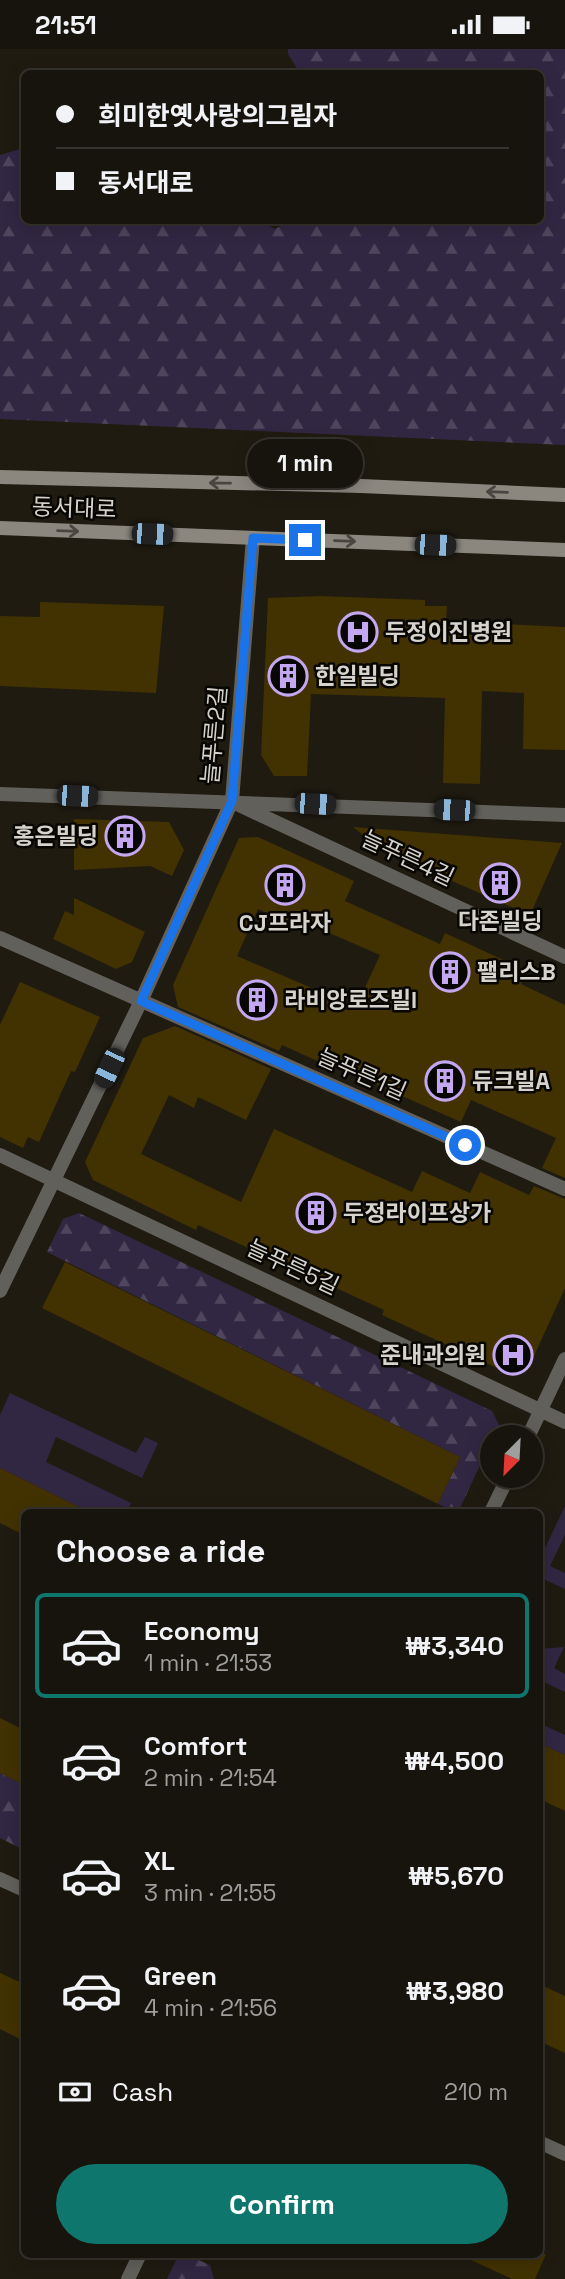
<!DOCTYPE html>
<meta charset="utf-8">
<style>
:root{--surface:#17140d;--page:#24211b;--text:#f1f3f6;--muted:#9e9e9d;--line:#36332e;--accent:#0f766e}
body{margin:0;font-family:"Space Grotesk","Noto Sans KR",sans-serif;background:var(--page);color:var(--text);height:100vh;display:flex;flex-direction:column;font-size:26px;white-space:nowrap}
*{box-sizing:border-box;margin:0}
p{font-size:23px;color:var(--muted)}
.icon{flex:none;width:38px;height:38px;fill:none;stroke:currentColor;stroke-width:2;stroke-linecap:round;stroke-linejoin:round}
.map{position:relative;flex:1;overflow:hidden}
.drawer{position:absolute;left:21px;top:1460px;width:522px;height:749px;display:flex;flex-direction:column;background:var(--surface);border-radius:10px;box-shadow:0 4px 18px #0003,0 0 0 2px var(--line)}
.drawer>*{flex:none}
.top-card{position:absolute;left:21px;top:21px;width:523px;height:154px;border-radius:10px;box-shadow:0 4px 18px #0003,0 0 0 2px var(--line);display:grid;align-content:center;height:154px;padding:0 35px;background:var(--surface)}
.needle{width:46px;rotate:204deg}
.buttons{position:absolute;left:480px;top:1376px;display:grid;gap:14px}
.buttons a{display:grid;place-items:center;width:63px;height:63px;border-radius:50%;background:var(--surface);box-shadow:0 4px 18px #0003,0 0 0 2px var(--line);font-size:35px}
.end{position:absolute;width:32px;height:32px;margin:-16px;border:9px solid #1a73e8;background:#fff;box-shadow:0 0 0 4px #fff}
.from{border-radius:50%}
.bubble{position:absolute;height:49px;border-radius:24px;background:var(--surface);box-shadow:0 4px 18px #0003,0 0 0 2px var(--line);font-size:23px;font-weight:800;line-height:49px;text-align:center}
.car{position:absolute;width:21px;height:42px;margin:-21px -10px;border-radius:9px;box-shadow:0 0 5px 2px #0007;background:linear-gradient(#222 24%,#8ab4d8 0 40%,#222 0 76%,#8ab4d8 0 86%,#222 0)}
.top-card b{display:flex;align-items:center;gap:24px;height:66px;font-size:26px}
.top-card b+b{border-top:2px solid var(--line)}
.top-card i{width:18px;height:18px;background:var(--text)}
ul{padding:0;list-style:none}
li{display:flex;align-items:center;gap:21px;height:105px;margin:0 14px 10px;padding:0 21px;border:4px solid transparent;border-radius:10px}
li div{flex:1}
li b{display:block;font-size:26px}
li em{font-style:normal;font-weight:800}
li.active{border-color:var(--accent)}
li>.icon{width:63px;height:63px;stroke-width:1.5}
h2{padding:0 35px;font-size:32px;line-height:84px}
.pay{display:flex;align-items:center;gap:18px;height:77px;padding:0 35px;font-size:26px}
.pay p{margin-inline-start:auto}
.primary-button{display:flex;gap:14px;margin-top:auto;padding:14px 35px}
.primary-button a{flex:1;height:80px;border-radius:42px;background:var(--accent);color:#fff;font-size:28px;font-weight:800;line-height:80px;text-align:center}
.status{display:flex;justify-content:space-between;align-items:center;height:49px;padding:0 35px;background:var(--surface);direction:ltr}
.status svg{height:19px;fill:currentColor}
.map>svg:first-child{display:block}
</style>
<div class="status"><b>21:51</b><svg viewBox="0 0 49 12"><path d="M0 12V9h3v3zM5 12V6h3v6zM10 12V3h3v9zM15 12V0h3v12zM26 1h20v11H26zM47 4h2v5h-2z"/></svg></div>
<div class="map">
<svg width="565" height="2230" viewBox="0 0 565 2230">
<defs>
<pattern id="forest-firs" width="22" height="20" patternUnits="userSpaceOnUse" patternTransform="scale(1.75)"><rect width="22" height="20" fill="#322743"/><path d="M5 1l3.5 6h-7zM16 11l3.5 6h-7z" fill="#4f455d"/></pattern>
</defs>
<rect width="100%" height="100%" fill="#1f1b11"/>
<path fill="#322743" d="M 10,1344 L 136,1404 L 145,1388 L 158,1394 L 142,1429 L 56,1388 L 46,1413 L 131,1454 L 127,1463 L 89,1463 L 0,1419 L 0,1366 Z
M 565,1457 L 565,1486 L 550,1517 L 565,1524 L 565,1540 L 539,1528 L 539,1512 Z
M 564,1598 L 554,1619 L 565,1625 L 565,1643 L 540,1631 L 539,1600 Z
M 539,1674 L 565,1686 L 565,1706 L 539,1694 Z"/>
<path fill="url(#forest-firs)" d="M 288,0 L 565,0 L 565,396 L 0,370 L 0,106 L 24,99 L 24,172 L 259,172 L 275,180 L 290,172 L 541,172 L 541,24 L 300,24 L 288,5 Z
M 79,1164 L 492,1362 L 499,1376 L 458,1463 L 438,1455 L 460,1408 L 47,1203 L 63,1170 Z
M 0,1724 L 24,1736 L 24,1801 L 0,1789 Z
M 179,2205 L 185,2205 L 210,2216 L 214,2230 L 167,2230 Z"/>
<path fill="#423202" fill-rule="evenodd" d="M 320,547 L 425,551 L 425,557 L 447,557 L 446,572 L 565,578 L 565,701 L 523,700 L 524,644 L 482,642 L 480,735 L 443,734 L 445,649 L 311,645 L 307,727 L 274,727 L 261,706 L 268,549 Z
M 40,553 L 164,557 L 156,644 L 0,637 L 0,567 L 40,568 Z
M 74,770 L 169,773 L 184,801 L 172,827 L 150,817 L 74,821 Z
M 353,778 L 562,794 L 530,866 L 383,802 Z
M 258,788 L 354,832 L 345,852 L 440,895 L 445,884 L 527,922 L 521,935 L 565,956 L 565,1129 L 542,1119 L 556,1089 L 471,1051 L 461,1073 L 336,1018 L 335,1020 L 282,996 L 279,1002 L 178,958 L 173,936 L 239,789 ZM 258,860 L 301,880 L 304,873 L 380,906 L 356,958 L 237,907 Z
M 74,849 L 145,883 L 132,913 L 116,920 L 53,890 L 65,862 L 74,866 Z
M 20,933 L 100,968 L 75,1023 L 71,1022 L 39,1093 L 28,1088 L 23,1099 L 0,1088 L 0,976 Z
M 175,977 L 271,1020 L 246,1071 L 198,1048 L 194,1059 L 169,1046 L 141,1105 L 241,1153 L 274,1080 L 412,1143 L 422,1122 L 470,1144 L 480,1123 L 529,1146 L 534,1137 L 565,1150 L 565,1239 L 528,1320 L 512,1326 L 382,1266 L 384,1261 L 198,1176 L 196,1181 L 93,1131 L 85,1113 L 143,989 Z
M 65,1213 L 460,1408 L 438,1455 L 42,1259 Z
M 0,1419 L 89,1463 L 24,1463 L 24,1486 L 0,1474 Z
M 0,1669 L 24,1681 L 24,1736 L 0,1724 Z
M 539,1694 L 565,1706 L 565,1762 L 539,1750 Z
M 0,1924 L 24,1935 L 24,1992 L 0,1980 Z
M 539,1935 L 565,1947 L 565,2004 L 539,1992 Z
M 458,2205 L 546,2205 L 535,2230 L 512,2230 Z"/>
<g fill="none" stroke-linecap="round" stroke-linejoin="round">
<path stroke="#62605b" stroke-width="14" d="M 0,745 L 565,766
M 239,756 L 565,908
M 0,889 L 565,1140
M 0,1106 L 565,1373
M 0,1242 L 141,952 L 232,752 L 253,489
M 528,1388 L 565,1310
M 491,1463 L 509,1426
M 0,1830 L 24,1841
M 539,2093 L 565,2105
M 128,2230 L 140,2205"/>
<path stroke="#8b877f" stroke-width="14" d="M 0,428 L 361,437 L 565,446
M 0,479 L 565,501"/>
</g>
<defs><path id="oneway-shaft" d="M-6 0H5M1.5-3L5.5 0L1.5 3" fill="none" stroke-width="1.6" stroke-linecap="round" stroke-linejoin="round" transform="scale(1.75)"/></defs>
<g stroke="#494641">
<use href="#oneway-shaft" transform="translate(220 434) rotate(-179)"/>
<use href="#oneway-shaft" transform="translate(497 443) rotate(-178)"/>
<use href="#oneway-shaft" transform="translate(68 482) rotate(2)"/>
<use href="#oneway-shaft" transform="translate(345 492) rotate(2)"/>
</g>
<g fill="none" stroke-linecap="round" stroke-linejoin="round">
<path stroke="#1a73e8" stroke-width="9" d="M 305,491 L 253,489 L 232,752 L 141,952 L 465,1096"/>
</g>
<defs>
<g id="hospital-ring" transform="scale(2.0125)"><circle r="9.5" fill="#070603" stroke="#c4a7f1" stroke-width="1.5"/><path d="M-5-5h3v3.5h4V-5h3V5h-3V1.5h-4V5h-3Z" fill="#c4a7f1"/></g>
<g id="building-ring" transform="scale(2.0125)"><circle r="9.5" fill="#070603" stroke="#c4a7f1" stroke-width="1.5"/><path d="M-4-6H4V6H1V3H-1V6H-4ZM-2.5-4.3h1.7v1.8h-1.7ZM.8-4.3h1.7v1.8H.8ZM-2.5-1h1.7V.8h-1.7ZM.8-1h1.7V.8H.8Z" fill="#c4a7f1"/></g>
</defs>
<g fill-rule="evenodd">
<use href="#hospital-ring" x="358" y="583"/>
<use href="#building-ring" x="288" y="627"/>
<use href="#building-ring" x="125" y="787"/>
<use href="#building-ring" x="500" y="834"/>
<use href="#building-ring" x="285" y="836"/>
<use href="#building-ring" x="450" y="923"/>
<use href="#building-ring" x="257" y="951"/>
<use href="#building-ring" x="445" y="1032"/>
<use href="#building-ring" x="316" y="1164"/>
<use href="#hospital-ring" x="513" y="1306"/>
</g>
<g text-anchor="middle" stroke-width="5" stroke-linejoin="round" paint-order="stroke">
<g font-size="23" fill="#d6d3cd" stroke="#070603">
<text transform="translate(74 459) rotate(2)" y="8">동서대로</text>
<text transform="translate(214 686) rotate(-85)" y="8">늘푸른2길</text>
<text transform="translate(408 809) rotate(25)" y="8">늘푸른4길</text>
<text transform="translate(362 1025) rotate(24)" y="8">늘푸른1길</text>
<text transform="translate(293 1218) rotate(25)" y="8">늘푸른5길</text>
</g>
<g font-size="23" font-weight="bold" fill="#d6d3cd" stroke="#070603" text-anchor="start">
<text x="385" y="591">두정이진병원</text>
<text x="315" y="635">한일빌딩</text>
<text x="98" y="795" text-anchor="end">홍은빌딩</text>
<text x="500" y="880" text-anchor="middle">다존빌딩</text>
<text x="285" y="882" text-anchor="middle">CJ프라자</text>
<text x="477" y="931">팰리스B</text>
<text x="284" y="959">라비앙로즈빌I</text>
<text x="472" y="1040">듀크빌A</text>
<text x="343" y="1172">두정라이프상가</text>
<text x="486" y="1314" text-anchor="end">준내과의원</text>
</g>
</g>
</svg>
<div class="buttons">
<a><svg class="needle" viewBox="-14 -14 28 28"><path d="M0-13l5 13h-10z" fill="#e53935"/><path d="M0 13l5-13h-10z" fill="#9e9e9d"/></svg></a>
</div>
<i class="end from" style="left:465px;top:1096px"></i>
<i class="end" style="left:305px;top:491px"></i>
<div class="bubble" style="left:247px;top:390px;width:116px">1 min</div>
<i class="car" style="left:152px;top:485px;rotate:92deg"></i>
<i class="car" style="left:435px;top:496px;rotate:92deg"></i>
<i class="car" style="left:77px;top:747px;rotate:92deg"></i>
<i class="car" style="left:315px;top:755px;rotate:93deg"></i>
<i class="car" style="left:454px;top:761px;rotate:272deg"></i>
<i class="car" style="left:109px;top:1019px;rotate:205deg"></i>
<div class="top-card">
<b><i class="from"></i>희미한옛사랑의그림자</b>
<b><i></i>동서대로</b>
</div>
<section class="drawer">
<h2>Choose a ride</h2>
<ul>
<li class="active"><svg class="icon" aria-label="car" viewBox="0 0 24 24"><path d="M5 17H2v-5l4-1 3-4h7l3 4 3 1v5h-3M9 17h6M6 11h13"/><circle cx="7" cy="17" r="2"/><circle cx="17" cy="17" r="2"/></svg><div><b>Economy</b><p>1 min · 21:53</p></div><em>₩3,340</em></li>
<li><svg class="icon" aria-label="car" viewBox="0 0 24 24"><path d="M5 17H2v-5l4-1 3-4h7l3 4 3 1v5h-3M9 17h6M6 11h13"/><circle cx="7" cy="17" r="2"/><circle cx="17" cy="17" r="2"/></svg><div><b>Comfort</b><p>2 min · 21:54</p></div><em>₩4,500</em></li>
<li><svg class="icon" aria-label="car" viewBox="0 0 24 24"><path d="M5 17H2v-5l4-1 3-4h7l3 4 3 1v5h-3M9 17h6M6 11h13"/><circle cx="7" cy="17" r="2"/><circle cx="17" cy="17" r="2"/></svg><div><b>XL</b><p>3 min · 21:55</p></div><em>₩5,670</em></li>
<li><svg class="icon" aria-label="car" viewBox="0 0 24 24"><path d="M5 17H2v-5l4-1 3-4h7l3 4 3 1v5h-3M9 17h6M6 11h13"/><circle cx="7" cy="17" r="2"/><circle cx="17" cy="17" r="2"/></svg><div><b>Green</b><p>4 min · 21:56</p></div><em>₩3,980</em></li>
</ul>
<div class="pay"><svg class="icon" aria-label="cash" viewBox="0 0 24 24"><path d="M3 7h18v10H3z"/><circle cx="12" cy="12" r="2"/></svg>Cash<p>210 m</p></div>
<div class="primary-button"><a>Confirm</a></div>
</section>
</div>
